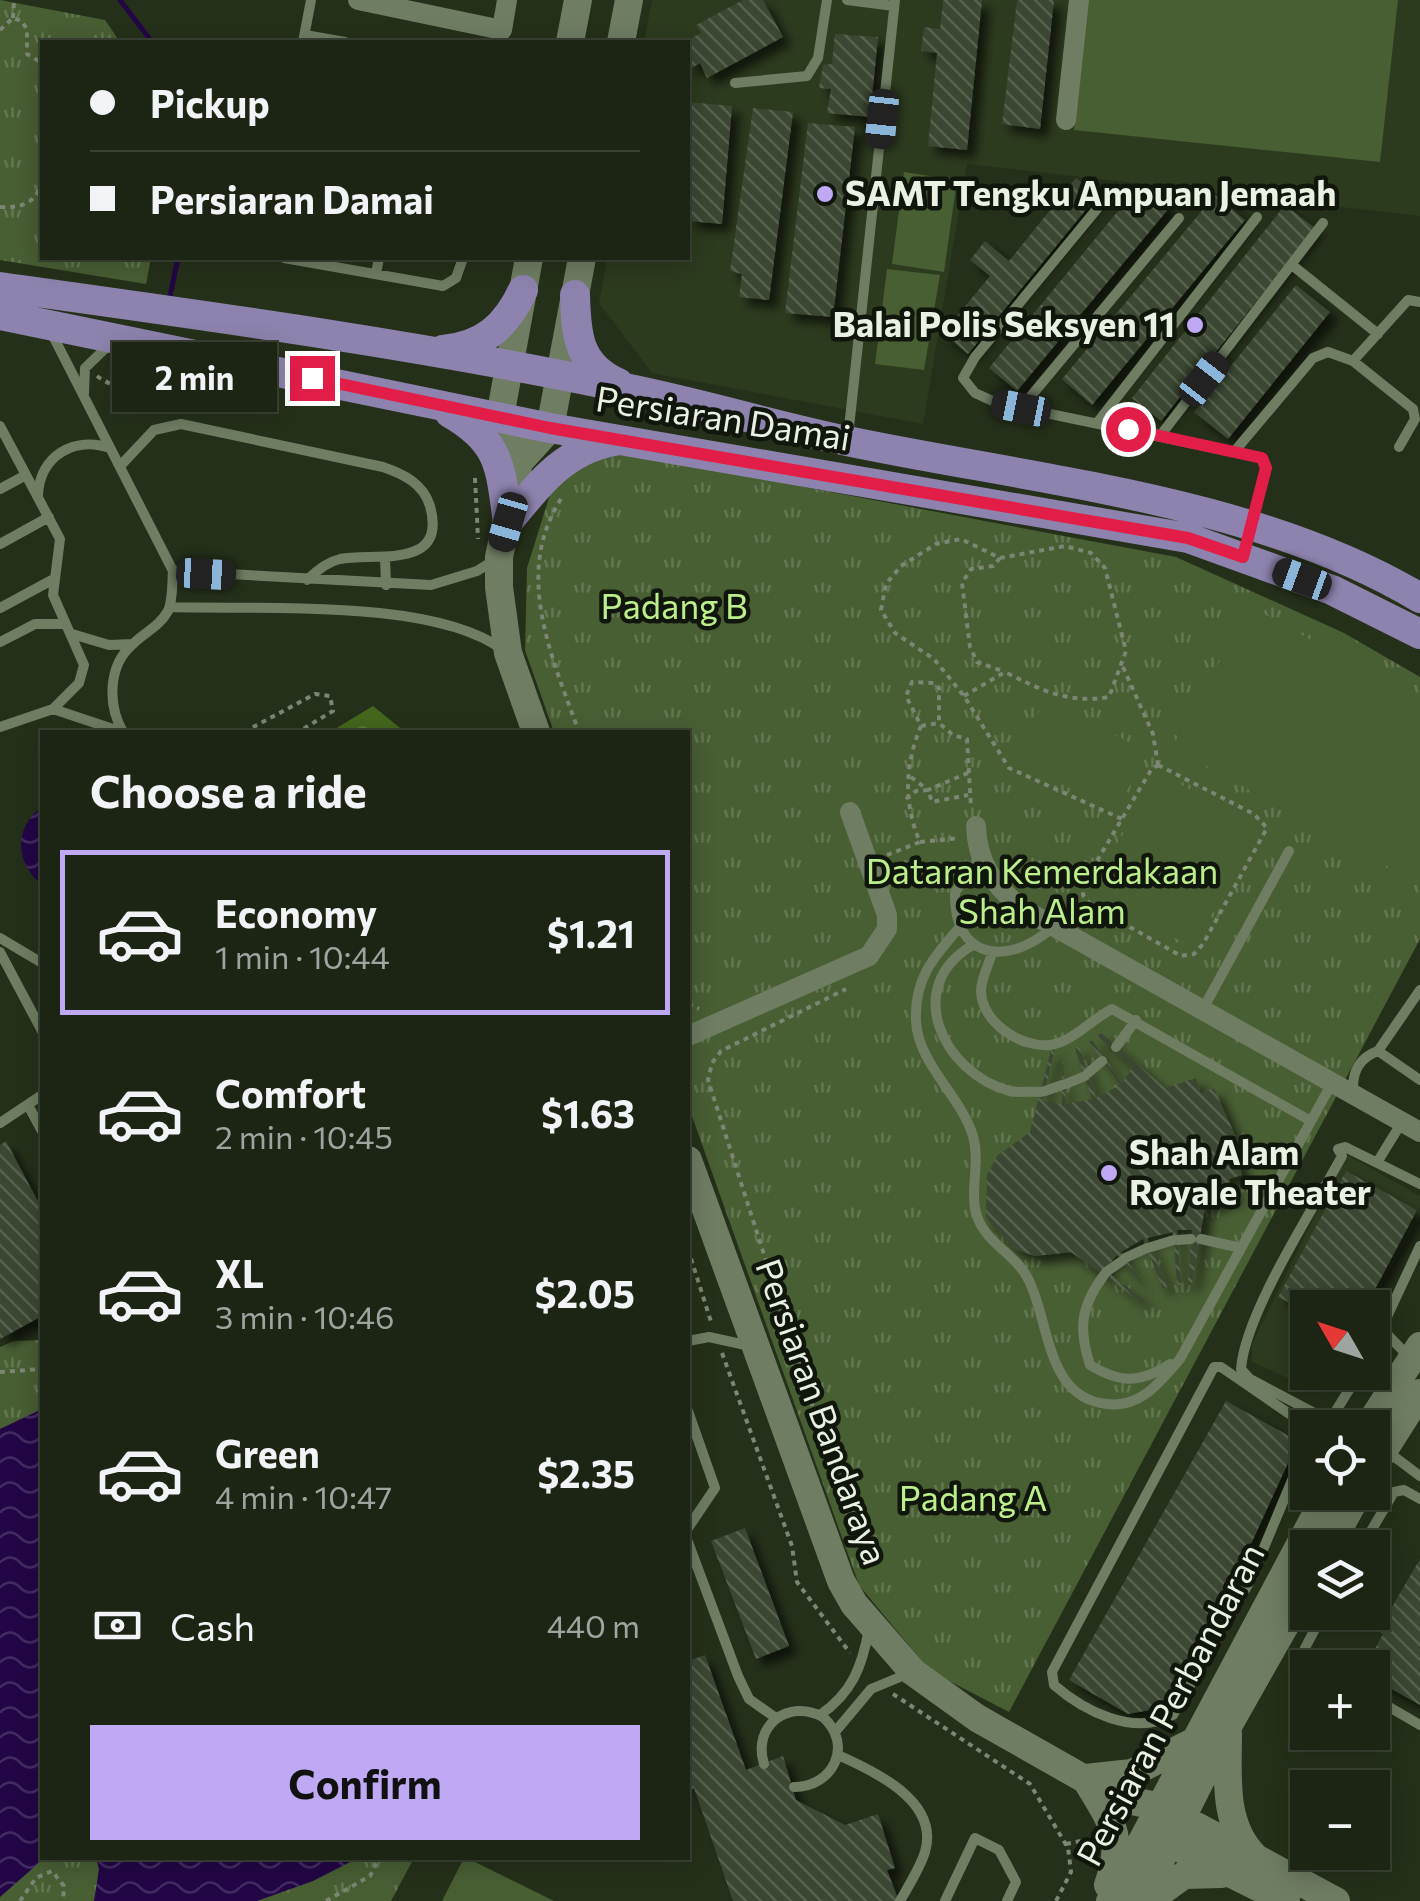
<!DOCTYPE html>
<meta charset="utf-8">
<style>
:root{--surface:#1c2414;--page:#293022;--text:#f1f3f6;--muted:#a0a4a0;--line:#3a4134;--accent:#bfa9f4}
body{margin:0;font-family:Commissioner,sans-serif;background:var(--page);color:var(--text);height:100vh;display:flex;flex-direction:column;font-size:38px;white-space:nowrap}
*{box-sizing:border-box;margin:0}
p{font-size:32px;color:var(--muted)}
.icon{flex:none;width:55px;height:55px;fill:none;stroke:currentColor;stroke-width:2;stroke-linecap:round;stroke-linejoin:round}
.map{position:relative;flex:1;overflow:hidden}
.panel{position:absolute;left:40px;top:730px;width:650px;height:1130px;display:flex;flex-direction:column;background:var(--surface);border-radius:0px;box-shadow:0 5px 25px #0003,0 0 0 2px var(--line)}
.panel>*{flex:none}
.hud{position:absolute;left:40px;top:40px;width:650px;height:220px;border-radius:0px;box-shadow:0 5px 25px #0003,0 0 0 2px var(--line);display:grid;align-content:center;height:220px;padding:0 50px;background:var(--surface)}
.needle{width:65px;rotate:309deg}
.buttons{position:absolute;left:1290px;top:1290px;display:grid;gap:20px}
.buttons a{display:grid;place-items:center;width:100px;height:100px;border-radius:0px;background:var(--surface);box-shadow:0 5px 25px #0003,0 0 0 2px var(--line);font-size:50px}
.end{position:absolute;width:45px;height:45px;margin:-22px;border:12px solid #e11d48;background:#fff;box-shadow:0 0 0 5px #fff}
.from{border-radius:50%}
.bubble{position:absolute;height:70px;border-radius:0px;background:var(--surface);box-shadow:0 5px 25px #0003,0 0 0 2px var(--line);font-size:32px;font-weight:700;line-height:70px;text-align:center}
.car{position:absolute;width:30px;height:60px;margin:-30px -15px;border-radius:12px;box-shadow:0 0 8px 2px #0007;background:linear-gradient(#222 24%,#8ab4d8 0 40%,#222 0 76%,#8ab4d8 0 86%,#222 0)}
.hud b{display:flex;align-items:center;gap:35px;height:95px;font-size:38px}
.hud b+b{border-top:2px solid var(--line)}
.hud i{width:25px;height:25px;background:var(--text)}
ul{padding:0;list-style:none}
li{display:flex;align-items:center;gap:30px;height:165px;margin:0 20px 15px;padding:0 30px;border:5px solid transparent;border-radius:0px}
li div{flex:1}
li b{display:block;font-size:38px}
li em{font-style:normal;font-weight:700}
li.current{border-color:var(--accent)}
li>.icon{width:90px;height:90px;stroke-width:1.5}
h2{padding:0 50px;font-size:45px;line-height:120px}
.pay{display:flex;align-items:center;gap:25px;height:110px;padding:0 50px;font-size:38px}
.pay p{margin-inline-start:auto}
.button{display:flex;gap:20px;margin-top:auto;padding:20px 50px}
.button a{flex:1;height:115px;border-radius:0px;background:var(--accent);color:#111;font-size:40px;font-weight:700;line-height:115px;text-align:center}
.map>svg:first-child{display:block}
</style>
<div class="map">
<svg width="1420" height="1901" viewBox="0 0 1420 1901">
<defs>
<pattern id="grass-tufts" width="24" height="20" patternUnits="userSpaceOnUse" patternTransform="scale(2.5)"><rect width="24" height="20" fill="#485e33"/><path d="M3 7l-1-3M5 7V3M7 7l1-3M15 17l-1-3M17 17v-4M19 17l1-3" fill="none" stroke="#627650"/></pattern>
<pattern id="forest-crowns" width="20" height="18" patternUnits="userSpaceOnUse" patternTransform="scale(2.5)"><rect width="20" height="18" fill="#44661c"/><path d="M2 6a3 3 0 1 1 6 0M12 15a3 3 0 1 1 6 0" fill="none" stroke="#5f7c3d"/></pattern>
<pattern id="water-waves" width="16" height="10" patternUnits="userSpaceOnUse" patternTransform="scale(2.5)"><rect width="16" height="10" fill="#230646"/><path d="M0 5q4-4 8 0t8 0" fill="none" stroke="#432b61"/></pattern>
<pattern id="building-back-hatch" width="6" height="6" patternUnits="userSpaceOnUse" patternTransform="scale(2.5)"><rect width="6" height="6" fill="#3a4730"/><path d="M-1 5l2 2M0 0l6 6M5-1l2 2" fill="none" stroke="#56624e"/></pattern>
<filter id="shadow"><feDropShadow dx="8" dy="8" stdDeviation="5" flood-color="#0009"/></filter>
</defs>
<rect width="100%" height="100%" fill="#25301a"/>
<path fill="#2c3a1e" d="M 652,0 L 1420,0 L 1420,216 L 967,164 L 923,424 L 652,373 L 599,303 L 607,258 L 688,258 L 688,42 L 644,42 Z
M 1345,1154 L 1420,1196 L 1420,1217 L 1369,1307 L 1308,1308 L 1308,1372 L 1333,1373 L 1321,1393 L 1252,1362 L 1252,1344 Z"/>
<path fill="url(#grass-tufts)" d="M 0,0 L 105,20 L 120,42 L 42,42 L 42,258 L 151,258 L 146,284 L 0,260 Z
M 597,448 L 1176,557 L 1344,633 L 1420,677 L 1420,939 L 1009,1712 L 930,1671 L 859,1585 L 688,1105 L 688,732 L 554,732 L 525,650 L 527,568 L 552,488 Z
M 42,1340 L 42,1858 L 414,1858 L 391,1901 L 0,1901 L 0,1347 L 14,1341 Z"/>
<path fill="url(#forest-crowns)" d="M 373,706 L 405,732 L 330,732 Z"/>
<path fill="#485e33" d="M 1088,0 L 1398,0 L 1380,162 L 1074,130 Z
M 904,172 L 957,180 L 944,272 L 892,264 Z
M 887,269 L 940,275 L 924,370 L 875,364 Z
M 1250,606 L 1420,701 L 1418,883 L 1172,747 Z
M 1044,701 L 1147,751 L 1117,811 L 1014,761 Z
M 1158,772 L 1259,828 L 1193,948 L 1091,891 Z
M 464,1858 L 467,1858 L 554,1901 L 442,1901 Z"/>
<path fill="url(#water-waves)" d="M 42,807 L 42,885 C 15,863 13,828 42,807 Z
M 42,1409 L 41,1861 L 0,1897 L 0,1429 Z
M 96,1858 L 358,1858 L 313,1881 L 257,1901 L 94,1901 L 99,1869 Z"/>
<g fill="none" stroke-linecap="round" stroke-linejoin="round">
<path stroke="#230646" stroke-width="5" d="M 120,0 L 152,42
M 170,296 L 178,258
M 156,360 L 159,380"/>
</g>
<path fill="url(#building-back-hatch)" filter="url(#shadow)" d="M 743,0 L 763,0 L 783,37 L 707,78 L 700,63 L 688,70 L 688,40 L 701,33 L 696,25 Z
M 943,0 L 982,0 L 967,150 L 928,146 L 937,53 L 921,51 L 924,27 L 940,29 Z
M 1017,0 L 1054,0 L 1040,129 L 1002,124 Z
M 835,34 L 878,37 L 870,117 L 827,113 L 831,89 L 819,88 L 823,65 L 832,64 Z
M 688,102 L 732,106 L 722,224 L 688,221 Z
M 753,108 L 793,112 L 769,300 L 739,297 L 742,274 L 730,271 Z
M 808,123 L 855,127 L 833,317 L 785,313 Z
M 1076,178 L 1097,196 L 968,354 L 943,333 L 990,276 L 970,260 L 985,241 L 1009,261 Z
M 1141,183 L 1170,207 L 1017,391 L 989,368 Z
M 1215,195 L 1245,220 L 1092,405 L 1062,379 Z
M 1285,205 L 1315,228 L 1161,421 L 1132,398 Z
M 1296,285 L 1330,312 L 1228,439 L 1194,412 Z
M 1101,1033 L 1165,1088 L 1196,1078 L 1201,1093 L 1214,1088 L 1234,1133 L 1242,1175 L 1229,1179 L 1235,1196 L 1205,1207 L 1192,1284 L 1188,1284 L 1192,1230 L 1177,1230 L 1181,1285 L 1177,1285 L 1173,1232 L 1147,1238 L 1167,1287 L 1163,1289 L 1143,1239 L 1121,1252 L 1147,1290 L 1117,1255 L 1104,1270 L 1146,1301 L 1143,1303 L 1071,1252 L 1035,1256 L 1014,1249 L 986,1218 L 987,1175 L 997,1156 L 1030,1132 L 1051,1050 L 1055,1050 L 1042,1101 L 1062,1104 L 1062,1054 L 1066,1104 L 1092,1099 L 1075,1048 L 1079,1046 L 1096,1098 L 1120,1085 L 1089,1042 L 1092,1040 L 1122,1083 L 1133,1067 L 1097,1036 Z
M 6,1141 L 42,1209 L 42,1316 L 0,1339 L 0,1145 Z
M 1346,1171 L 1417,1210 L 1365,1308 L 1308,1308 L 1308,1311 L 1278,1297 Z
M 1226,1401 L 1298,1441 L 1251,1544 L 1161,1708 L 1128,1714 L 1069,1680 Z
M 745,1528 L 789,1646 L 756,1659 L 711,1541 Z
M 1420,1559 L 1420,1705 L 1372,1678 L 1372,1668 L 1364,1668 L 1383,1634 L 1378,1631 Z
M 705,1655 L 746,1770 L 783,1756 L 796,1800 L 845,1825 L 878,1814 L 895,1868 L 887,1870 L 899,1901 L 733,1901 L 694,1788 L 688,1791 L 688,1661 Z"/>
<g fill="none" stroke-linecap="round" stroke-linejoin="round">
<path stroke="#7c8674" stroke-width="4" stroke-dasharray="5 5" stroke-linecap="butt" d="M 13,18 L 14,0
M 0,30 L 13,18 L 22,21 L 27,30 L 27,54 L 42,63
M 0,207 C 21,208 34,204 42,184
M 97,376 C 128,400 175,383 211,387 C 232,389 253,394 273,397
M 475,478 L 478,539
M 561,499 C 513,574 552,657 579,732
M 1000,558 L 993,566 L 971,569 L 962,583 L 970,647 L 977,662 L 1005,672
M 1123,667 L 1153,734 L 1158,765
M 964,696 L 1005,672 C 1041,690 1069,704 1109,697 L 1126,651 L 1105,568 L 1091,553 L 1065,546 L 1000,558 L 961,539 L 936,544 L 901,566 L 886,584 L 881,610 L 895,633 L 934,659 L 964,696 L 1009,768 L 1122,819
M 921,726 L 939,723
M 244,732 L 315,694 L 330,696 L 333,711 L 298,732
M 1158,765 L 1254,814 L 1267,828 L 1203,944 L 1194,954 L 1181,956 L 1091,905 L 1083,895 L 1085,881 L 1151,770 Z
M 911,777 L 928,790 L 970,772
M 906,799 L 916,791 L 928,790 L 932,802 L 968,795
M 920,842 L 959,838
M 887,855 L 920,842 C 903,803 905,764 921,726 L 906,696 L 912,682 L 934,683 L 939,688 L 939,723 L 953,735 L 967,739 L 971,807
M 688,1004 L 699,1009
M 688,1249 L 712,1325
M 722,1353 L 792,1546 L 797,1582 L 850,1653
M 0,1372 L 42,1369
M 829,1473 L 830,1460 L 708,1080 L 712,1063 L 721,1051 L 846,989
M 893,1694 L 1030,1784 L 1068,1848 L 1071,1872 L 1056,1901
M 1066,1844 L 1090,1839
M 20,1901 L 36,1878 L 52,1871 L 64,1886 L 63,1901
M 326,1901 L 370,1876 L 379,1858"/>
<path stroke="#6f7d63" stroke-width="10" d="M 847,0 L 894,6
M 305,35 L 345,42
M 303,42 L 311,0
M 735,83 L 807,76 L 818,58 L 827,0
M 1101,204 L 975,357 L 963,378 L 975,393 L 997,403 L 1262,458 L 1266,468 L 1243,556
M 284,258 L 443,286 L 456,278 L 463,258
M 1292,265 L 1378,334
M 376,274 L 379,258
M 51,332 L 173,571 C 172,584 173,600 168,611 C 159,627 145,632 133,644 C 107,666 108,706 123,732
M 1353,361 L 1408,300 L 1420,302
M 84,393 L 85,368 L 109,345
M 1021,408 L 1179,218
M 1097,423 L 1257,217
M 0,426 L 60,539 L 53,595 L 84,665 L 79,683 L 53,709
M 1160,436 L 1323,223
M 848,437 L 895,0
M 1234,452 L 1313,358 L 1328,352 L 1353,361 L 1413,409 L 1415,419 L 1399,447
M 122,464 L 154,430 L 181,424 L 383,467 C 403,474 423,483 430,506 C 448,571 374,552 340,559 C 327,562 317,570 307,580
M 0,489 L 26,475
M 38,495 C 40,455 75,436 110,448
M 0,544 L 49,517
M 385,558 L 386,585
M 173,571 L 431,585 L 477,571 L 496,559
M 170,607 C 258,610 434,598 503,650
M 0,608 L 52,580
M 72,634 L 109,645 L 132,644
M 0,642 L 35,624 L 65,624
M 0,727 L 53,709 L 122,732
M 980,858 L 955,892 C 953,959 1006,967 1051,929
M 959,928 C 933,958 914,979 916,1021 C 918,1064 961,1096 973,1136 C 981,1164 968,1194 978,1219 C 988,1244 1015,1254 1027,1277 C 1050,1317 1044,1398 1107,1404 C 1141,1408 1159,1383 1180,1359 L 1332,1083
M 0,938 L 42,963
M 973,945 C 902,986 942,1072 1009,1091 C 1018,1093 1031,1091 1041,1092
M 0,952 L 42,1031
M 992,953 C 989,964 981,979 981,991 C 982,1023 1021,1048 1050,1045 C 1071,1043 1092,1019 1112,1009 L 1309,1120
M 1203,1009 L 1289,851
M 1116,1047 L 1136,1020
M 1378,1051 L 1420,1080
M 1088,1073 L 1102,1061
M 1066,1084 L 1085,1076
M 1045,1091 L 1062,1085
M 1353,1093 C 1352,1073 1358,1058 1378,1051 L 1420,990
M 29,1107 L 42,1131
M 0,1123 L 42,1095
M 1378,1161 L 1402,1122
M 1201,1239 L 1241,1248
M 1178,1240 L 1191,1239
M 1151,1247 L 1174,1240
M 1125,1258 L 1147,1248
M 1106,1272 L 1122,1261
M 1104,1275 C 1081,1306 1078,1328 1090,1365 C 1120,1383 1139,1384 1170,1364
M 1383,1330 L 1410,1358
M 688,1341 L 709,1337 L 750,1346
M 1372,1349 L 1420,1246
M 1360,1372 L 1334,1414 L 1322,1417 L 1250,1379 L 1241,1369 C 1245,1313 1314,1208 1342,1156 L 1338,1149 L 1345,1147 L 1420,1184
M 688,1411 L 715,1488 L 688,1528
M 1308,1442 L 1250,1581 L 1173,1715 C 1134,1737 1084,1711 1054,1685 L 1052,1672 L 1214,1367 L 1221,1367 L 1310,1428
M 1384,1449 L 1420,1476
M 688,1542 L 738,1676 L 749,1699 L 776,1718
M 1361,1548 L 1394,1492 L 1404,1490 L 1420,1499
M 1321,1668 L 1307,1658 L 1305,1648 L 1324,1612
M 1372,1697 L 1420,1725
M 820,1715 C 852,1693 862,1667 869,1629
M 835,1732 L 871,1689 L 912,1672
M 838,1755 C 874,1771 940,1801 925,1852 C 920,1868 909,1885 900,1901
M 764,1764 C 752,1726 788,1698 823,1717 C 854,1745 833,1787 794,1787
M 945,1901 L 975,1838 L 999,1850 L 1016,1882 L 1007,1901"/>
<path stroke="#6f7d63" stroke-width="20" d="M 358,0 L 502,30 L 507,0
M 1066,120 L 1079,0
M 976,826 C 977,863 994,885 1021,908 L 1420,1132
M 688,1036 L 869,956 L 887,929 L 887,915 L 850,812"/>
<path stroke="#6f7d63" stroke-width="28" d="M 570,42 L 578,0
M 621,42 L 629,0
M 529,258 L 500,417 L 519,462 L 499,557 L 499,587 L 508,653 L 536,732
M 519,462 L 550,428 L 582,258
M 688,1160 L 841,1581 L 854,1604 L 913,1672 L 977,1718 L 1118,1798 L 1161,1807 L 1336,1901
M 1367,1428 L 1420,1346
M 1372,1469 L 1420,1393
M 1328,1548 L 1359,1492
M 1228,1733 C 1228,1775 1222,1825 1255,1857
M 1085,1778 L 1132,1773 L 1195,1741
M 1088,1783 C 1112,1823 1125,1838 1108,1885
M 1153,1835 L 1286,1901
M 1110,1901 L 1328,1492
M 1140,1901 L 1228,1726 L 1308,1585
M 1148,1901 L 1184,1875 L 1221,1874"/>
<path stroke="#8e83ae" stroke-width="30" d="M 0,287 C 209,316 429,346 634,390 C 706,405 776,426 847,441 C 1033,480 1255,499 1420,598
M 575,295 C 576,335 578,365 618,383
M 0,315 L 550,428 L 1188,538 L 1332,590 L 1420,634
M 443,350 C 483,346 506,327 523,290
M 450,413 C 502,443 500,468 508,522
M 508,522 C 538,485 564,450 614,441"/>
</g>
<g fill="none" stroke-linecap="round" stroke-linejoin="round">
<path stroke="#e11d48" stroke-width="12" d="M 312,378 L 550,428 L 1188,538 L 1243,557 L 1266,468 L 1262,458 L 1128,429"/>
</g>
<g fill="#bfa9f4" stroke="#11160d" stroke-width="4">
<circle cx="825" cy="194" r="10"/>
<circle cx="1195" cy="325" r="10"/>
<circle cx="1109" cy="1173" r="10"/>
</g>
<g text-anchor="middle" stroke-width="9" stroke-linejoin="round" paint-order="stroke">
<g font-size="35" font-weight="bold" fill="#e9f1e3" stroke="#11160d" text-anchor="start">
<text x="845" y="206">SAMT Tengku Ampuan Jemaah</text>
<text x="1175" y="337" text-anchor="end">Balai Polis Seksyen 11</text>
<text x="1129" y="1165">Shah Alam<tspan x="1129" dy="40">Royale Theater</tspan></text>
</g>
<g font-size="35" fill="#e9f1e3" stroke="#11160d">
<text transform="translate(723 419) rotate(9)" y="12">Persiaran Damai</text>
<text transform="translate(821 1412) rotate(70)" y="12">Persiaran Bandaraya</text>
<text transform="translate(1171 1705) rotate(-62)" y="12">Persiaran Perbandaran</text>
</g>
<g font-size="35" fill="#bcef8b" stroke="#11160d">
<text x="674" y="619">Padang B</text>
<text x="1042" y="884">Dataran Kemerdakaan<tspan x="1042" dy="40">Shah Alam</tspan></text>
<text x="973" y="1511">Padang A</text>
</g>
</g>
</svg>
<div class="buttons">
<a><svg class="needle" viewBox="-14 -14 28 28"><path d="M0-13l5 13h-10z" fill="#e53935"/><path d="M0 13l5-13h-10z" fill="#a0a4a0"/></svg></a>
<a><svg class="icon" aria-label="locate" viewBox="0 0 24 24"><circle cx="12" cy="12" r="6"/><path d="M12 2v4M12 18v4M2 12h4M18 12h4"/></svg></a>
<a><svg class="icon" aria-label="layers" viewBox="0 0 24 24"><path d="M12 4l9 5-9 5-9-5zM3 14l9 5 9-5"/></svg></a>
<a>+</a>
<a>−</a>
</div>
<i class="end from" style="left:1128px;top:429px"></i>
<i class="end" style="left:312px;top:378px"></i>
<div class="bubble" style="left:112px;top:342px;width:165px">2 min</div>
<i class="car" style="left:882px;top:119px;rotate:186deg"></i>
<i class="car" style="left:1204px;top:379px;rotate:38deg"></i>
<i class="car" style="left:1021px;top:408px;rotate:281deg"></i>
<i class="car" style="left:508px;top:522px;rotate:196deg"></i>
<i class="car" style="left:206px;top:574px;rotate:93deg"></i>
<i class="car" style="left:1302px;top:579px;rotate:290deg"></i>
<div class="hud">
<b><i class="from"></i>Pickup</b>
<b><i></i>Persiaran Damai</b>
</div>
<section class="panel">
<h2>Choose a ride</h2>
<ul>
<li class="current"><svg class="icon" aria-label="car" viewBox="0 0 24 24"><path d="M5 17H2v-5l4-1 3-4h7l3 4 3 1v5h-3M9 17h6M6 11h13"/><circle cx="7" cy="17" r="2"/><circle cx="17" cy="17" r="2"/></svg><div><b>Economy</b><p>1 min · 10:44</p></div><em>$1.21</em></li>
<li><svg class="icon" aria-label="car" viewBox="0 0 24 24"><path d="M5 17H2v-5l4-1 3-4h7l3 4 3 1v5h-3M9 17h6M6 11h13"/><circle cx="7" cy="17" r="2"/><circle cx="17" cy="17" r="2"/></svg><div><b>Comfort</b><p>2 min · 10:45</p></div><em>$1.63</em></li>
<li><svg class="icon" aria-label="car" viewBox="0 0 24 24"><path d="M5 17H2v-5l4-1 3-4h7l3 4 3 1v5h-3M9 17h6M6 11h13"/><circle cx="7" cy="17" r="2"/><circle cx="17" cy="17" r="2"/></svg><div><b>XL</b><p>3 min · 10:46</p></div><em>$2.05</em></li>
<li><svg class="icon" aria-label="car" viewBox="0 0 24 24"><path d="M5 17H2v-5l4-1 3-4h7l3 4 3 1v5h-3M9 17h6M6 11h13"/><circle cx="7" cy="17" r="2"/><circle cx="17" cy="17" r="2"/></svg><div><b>Green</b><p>4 min · 10:47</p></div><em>$2.35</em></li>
</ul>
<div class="pay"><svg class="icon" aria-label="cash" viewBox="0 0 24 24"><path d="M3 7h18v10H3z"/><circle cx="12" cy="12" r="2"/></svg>Cash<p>440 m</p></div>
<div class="button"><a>Confirm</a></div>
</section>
</div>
